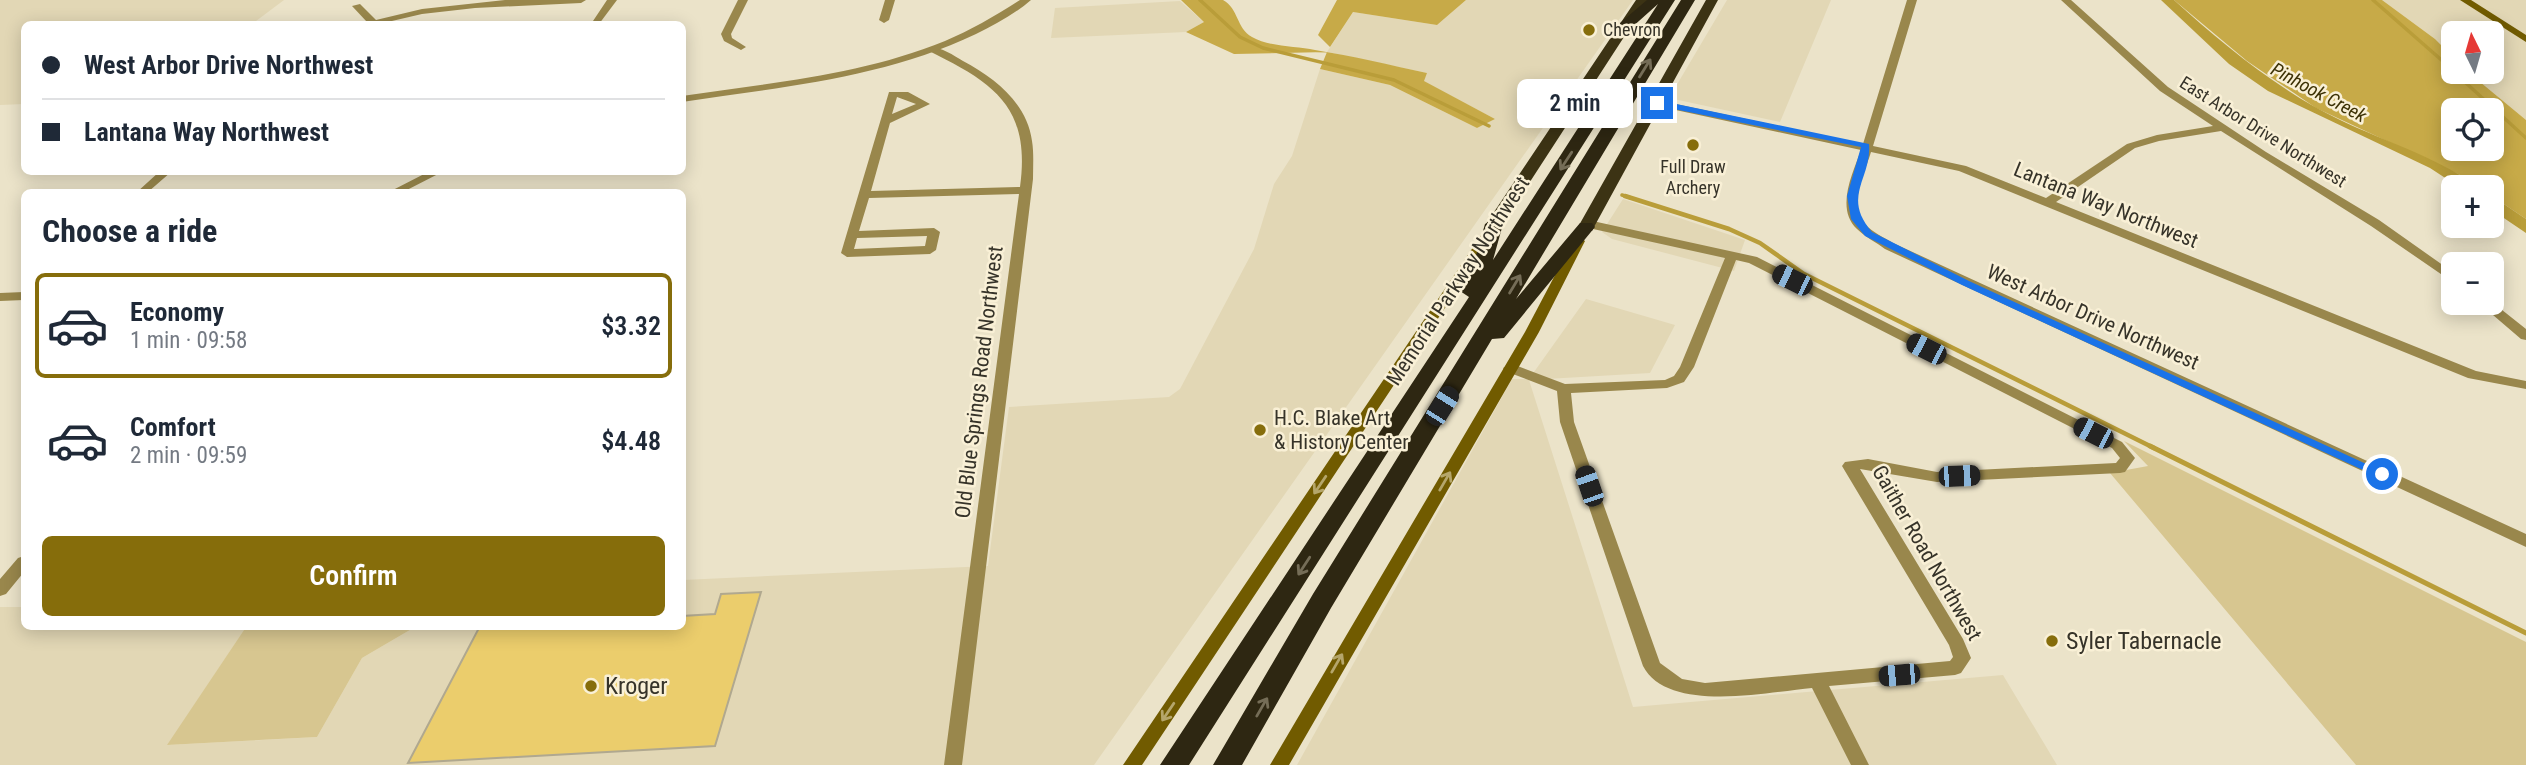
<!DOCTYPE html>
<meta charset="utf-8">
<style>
:root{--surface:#fff;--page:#f6f6f7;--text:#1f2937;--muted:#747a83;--line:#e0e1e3;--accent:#866d0b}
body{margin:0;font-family:"Roboto Condensed",sans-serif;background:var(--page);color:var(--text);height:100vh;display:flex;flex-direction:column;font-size:26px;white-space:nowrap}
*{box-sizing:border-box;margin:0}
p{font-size:23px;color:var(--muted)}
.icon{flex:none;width:38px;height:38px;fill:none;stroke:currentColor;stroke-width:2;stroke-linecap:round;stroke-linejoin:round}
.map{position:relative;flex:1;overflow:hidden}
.sheet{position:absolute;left:21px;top:189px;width:665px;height:441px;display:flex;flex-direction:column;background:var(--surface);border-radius:10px;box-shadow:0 4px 18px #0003}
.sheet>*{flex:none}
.guide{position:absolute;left:21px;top:21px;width:665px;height:154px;border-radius:10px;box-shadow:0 4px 18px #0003;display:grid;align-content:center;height:154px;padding:0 21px;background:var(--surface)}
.needle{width:46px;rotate:355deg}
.buttons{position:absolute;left:2441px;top:21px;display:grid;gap:14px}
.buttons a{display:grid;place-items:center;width:63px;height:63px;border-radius:10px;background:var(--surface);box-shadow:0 4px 18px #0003;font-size:35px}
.end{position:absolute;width:32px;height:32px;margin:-16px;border:9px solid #1a73e8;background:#fff;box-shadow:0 0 0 4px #fff}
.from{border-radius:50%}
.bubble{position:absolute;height:49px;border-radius:10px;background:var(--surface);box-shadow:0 4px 18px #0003;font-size:23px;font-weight:600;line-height:49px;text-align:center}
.car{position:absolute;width:21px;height:42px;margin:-21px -10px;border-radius:9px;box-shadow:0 0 5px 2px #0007;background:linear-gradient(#222 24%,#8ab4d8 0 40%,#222 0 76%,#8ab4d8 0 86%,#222 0)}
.guide b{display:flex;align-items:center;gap:24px;height:66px;font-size:26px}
.guide b+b{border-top:2px solid var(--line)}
.guide i{width:18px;height:18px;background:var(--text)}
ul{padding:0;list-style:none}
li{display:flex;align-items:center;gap:21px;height:105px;margin:0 14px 10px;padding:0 7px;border:4px solid transparent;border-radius:10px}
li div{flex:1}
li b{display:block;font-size:26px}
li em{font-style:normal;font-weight:600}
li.current{border-color:var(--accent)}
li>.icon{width:63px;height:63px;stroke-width:1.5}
h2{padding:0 21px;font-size:32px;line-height:84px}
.primary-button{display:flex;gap:14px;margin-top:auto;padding:14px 21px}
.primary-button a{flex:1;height:80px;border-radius:10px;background:var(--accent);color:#fff;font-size:28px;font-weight:600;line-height:80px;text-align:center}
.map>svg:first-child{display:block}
</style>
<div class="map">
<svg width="2526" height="765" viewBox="0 0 2526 765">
<rect width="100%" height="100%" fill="#ebe3c9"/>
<path fill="#e2d7b5" d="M 0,0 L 284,0 L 252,24 L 24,24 L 24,104 L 0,105 Z
M 1466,0 L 1633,0 L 1094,765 L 0,765 L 0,607 L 24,607 L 24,626 L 246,627 L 168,745 L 317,737 L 362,658 L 415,627 L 682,626 L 683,580 L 988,566 L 1009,407 L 1169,397 L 1180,389 L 1254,249 L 1274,184 L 1292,156 L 1320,69 L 1390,85 L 1477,128 L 1495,119 L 1423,81 L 1427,73 L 1327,52 L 1353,12 L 1437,25 Z
M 1727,0 L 1831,0 L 1780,122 L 1669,98 Z
M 2382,0 L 2526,0 L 2526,120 L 2468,72 L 2492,72 L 2492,33 L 2454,33 L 2453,57 L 2435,39 Z
M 1180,1 L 1204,22 L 1186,32 L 1051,38 L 1055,8 Z
M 1623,199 L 1745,240 L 1734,271 L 1612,239 L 1602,232 Z
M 1586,299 L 1675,325 L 1650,373 L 1529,380 L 1633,707 L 2003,675 L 2057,765 L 1297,765 L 1512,379 L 1529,379 Z"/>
<path fill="#d7c690" d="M 2124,441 L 2526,642 L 2526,765 L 2356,765 L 2110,473 L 2148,466 Z
M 246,627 L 246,626 L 415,627 L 362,658 L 317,737 L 167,745 Z"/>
<path fill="#c7aa48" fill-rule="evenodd" d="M 1223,0 C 1239,9 1236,28 1252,37 C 1269,47 1296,46 1315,50 C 1353,56 1390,65 1427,73 L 1424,81 L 1495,119 L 1477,128 L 1390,85 L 1320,69 L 1327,52 L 1234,54 L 1186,32 L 1204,22 L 1181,0 Z
M 1337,0 L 1466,0 L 1437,25 L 1353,12 L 1330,47 L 1318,35 Z
M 2174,0 L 2382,0 L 2435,39 L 2453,57 L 2454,72 L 2468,72 L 2526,120 L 2526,219 L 2492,196 L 2492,187 L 2479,187 L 2460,175 L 2316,108 L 2247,61 ZM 2454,110 L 2492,110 L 2492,149 L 2454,149 Z"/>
<path fill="#b99d39" d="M 2161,0 L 2174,0 C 2217,39 2264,78 2315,107 C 2370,138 2425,150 2479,187 L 2459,187 L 2430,168 L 2268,91 L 2229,64 Z
M 2492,196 L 2526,219 L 2526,233 L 2492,210 Z"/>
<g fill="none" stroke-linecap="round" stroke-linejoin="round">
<path stroke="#b99d39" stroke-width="3.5" d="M 1200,0 L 1240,37 L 1263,48 L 1394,80 L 1489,126
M 2373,0 L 2454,71
M 2454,72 L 2526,138
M 1622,195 L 1631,198"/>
<path stroke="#b99d39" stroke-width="4.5" d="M 1625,196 L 1729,229 L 1760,243 L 1804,274 L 2154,448"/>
<path stroke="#b99d39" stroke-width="5" d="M 2150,446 L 2526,633"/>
</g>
<path fill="#ebcd6c" stroke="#b0a88f" stroke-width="2" d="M 761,592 L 715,746 L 408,763 L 480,626 L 682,626 L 682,616 L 715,614 L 721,594 Z"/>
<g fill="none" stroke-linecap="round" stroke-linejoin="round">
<path fill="#99874c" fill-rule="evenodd" d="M 505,0 L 586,0 L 581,3 L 475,8 L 422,14 L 379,24 L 366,24 L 367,22 L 352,6 L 360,4 L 376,20 L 422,9 Z
M 607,0 L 617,0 L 599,24 L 591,24 Z
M 738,0 L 748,0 L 731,34 L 732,38 L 746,47 L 741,50 L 724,41 L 721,34 Z
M 885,0 L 895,0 L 889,20 L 884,23 L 879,20 Z
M 1907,0 L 1917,0 L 1873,146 L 1966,166 L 2046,198 L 2127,144 L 2157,135 L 2213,126 L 2160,91 L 2061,0 L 2071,0 L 2168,87 L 2266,152 L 2379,220 L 2454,273 L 2454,283 L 2371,226 L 2221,131 L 2159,141 L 2135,148 L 2056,202 L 2476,371 L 2526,381 L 2526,389 L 2468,378 L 1959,171 L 1871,152 C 1865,172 1848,204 1865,224 C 1872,232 1885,238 1893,243 L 2526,534 L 2526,547 L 1885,249 C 1876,242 1865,237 1857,229 C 1835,208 1853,173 1861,150 L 1657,106 L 1652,103 L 1657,100 L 1863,144 Z
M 929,47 C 940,46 953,55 963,61 C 995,78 1027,103 1032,141 C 1034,153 1033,166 1033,179 L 962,765 L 944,765 L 1019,194 L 869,198 L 859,231 L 934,228 L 940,232 L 936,250 L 930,254 L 847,257 L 841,253 L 889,92 L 908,92 L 930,104 L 890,123 L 871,191 L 1020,187 C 1031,107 994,83 929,51 ZM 897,97 L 916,104 L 892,114 ZM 927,236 L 925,246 L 854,249 L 857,238 Z
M 159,172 L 171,172 L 148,192 L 137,192 Z
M 1588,220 L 1757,257 L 2122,442 L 2135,458 L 2125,472 L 2120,473 L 1937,482 L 1860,469 L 1963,639 L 1971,658 L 1961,673 L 1955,675 L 1829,686 L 1869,765 L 1851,765 L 1812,688 C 1768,692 1668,714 1643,666 L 1560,422 L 1557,391 L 1505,371 L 1503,368 L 1510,364 L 1515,365 L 1565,384 L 1665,380 L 1674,376 L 1680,367 L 1725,258 L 1584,227 L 1582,224 L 1584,221 ZM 1736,260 L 1749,263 L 2112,448 L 2120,458 L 2116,463 L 1937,472 L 1868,459 L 1845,462 L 1842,466 L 1949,645 L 1953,657 L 1950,661 L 1705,683 L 1682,679 L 1660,663 L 1574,422 L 1571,393 L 1667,388 L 1684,382 L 1694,367 Z
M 24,292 L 24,300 L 0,301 L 0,293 Z
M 2492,302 L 2526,329 L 2526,340 L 2521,339 L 2479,303 Z"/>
<path fill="#99874c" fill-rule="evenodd" d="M 1020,0 L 1031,0 C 1015,14 994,25 976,34 C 884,78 782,87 682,102 L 682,96 C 770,83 862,75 945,41 C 971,30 995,16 1020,0 Z
M 428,172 L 442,172 L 403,192 L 389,192 Z
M 24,556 L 24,572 L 6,594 L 0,596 L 0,579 L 18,558 Z"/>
<path fill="#715b00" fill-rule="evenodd" d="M 2460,0 L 2471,0 L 2526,35 L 2526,42 Z
M 1488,230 L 1494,234 L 1142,765 L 1123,765 L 1482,234 Z
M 1579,237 L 1585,241 L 1539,332 L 1289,765 L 1270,765 L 1525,332 L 1573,241 Z"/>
<path fill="#3c3314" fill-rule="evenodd" d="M 1636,0 L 1648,0 L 1500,228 L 1488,228 L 1486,224 Z
M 1706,0 L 1718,0 L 1594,227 L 1592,231 L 1580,231 L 1578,227 Z"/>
<path fill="#2e2712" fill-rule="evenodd" d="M 1647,0 L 1675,0 L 1189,765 L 1160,765 L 1469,297 L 1460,291 L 1473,266 L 1485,224 L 1494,219 L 1503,224 L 1493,260 L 1658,4 L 1630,29 L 1620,29 L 1620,23 Z
M 1681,0 L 1695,0 L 1516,299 L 1580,223 L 1592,223 L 1595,227 L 1504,338 L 1492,339 L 1331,608 L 1242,765 L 1213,765 L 1313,594 Z"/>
</g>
<defs><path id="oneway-shaft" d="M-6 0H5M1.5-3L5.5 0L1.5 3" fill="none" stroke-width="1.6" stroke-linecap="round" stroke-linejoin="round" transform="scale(1.75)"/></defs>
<g stroke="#756d57">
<use href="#oneway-shaft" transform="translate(1645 68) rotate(-58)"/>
<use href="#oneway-shaft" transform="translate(1566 161) rotate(123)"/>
<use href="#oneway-shaft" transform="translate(1515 284) rotate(-59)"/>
<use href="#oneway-shaft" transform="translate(1304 566) rotate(123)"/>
<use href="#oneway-shaft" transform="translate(1262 707) rotate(-60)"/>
</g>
<g stroke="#b5a66b">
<use href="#oneway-shaft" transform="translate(1445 481) rotate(-60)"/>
<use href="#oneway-shaft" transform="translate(1320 485) rotate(124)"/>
<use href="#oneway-shaft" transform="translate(1337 663) rotate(-60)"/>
<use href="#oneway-shaft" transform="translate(1168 712) rotate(124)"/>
</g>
<path fill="#1a73e8" d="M 1657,100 L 1869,144 C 1872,179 1841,196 1872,232 L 1969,281 L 2388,474 L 2378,477 L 1962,285 L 1865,236 L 1851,219 L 1847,196 L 1861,147 L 1654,105 Z"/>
<g fill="#866d0b" stroke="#f9f0d6" stroke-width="2.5">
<circle cx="1589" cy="30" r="7"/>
<circle cx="1693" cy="145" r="7"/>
<circle cx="1260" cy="430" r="7"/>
<circle cx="2052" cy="641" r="7"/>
<circle cx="591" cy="686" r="7"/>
</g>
<g text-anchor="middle" stroke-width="5" stroke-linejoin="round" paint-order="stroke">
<g font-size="18" fill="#363329" stroke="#f9f0d6" text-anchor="start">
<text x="1603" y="36">Chevron</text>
<text x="1693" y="173" text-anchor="middle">Full Draw<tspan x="1693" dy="21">Archery</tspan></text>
</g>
<g font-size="18" fill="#363329" stroke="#f9f0d6">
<text transform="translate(2263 132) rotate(32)" y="6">East Arbor Drive Northwest</text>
</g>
<g font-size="19" font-style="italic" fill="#3d3206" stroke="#f9f0d6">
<text transform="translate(2319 92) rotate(28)" y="7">Pinhook Creek</text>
</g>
<g font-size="21" fill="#363329" stroke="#f9f0d6">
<text transform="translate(2106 205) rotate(22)" y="7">Lantana Way Northwest</text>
<text transform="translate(1458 281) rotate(-57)" y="7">Memorial Parkway Northwest</text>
<text transform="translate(2093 317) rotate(24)" y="7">West Arbor Drive Northwest</text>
<text transform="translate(979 382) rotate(-83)" y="7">Old Blue Springs Road Northwest</text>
<text transform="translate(1927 553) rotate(60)" y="7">Gaither Road Northwest</text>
</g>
<g font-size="21" fill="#363329" stroke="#f9f0d6" text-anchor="start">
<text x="1274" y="425">H.C. Blake Art<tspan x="1274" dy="24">&amp; History Center</tspan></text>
</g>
<g font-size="24" fill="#363329" stroke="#f9f0d6" text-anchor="start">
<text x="2066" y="649">Syler Tabernacle</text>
<text x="605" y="694">Kroger</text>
</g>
</g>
</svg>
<div class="buttons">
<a><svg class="needle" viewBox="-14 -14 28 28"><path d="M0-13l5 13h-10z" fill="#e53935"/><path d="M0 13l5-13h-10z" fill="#747a83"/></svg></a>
<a><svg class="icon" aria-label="locate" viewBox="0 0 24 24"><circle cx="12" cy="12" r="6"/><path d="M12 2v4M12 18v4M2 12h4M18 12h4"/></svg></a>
<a>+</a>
<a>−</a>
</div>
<i class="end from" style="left:2382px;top:474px"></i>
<i class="end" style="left:1657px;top:103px"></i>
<div class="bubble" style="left:1517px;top:79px;width:116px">2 min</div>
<i class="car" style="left:1792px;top:280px;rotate:296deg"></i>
<i class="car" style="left:1926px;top:349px;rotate:297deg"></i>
<i class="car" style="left:1442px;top:406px;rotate:32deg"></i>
<i class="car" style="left:2093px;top:433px;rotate:297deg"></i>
<i class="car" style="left:1959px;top:476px;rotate:88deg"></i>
<i class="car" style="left:1589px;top:486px;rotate:341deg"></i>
<i class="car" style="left:1899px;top:675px;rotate:265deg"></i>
<div class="guide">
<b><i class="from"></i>West Arbor Drive Northwest</b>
<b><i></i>Lantana Way Northwest</b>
</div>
<section class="sheet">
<h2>Choose a ride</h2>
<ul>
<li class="current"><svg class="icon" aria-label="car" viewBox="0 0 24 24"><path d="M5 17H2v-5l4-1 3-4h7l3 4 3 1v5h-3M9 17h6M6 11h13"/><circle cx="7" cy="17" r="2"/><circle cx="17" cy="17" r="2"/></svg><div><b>Economy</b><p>1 min · 09:58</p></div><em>$3.32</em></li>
<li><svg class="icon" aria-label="car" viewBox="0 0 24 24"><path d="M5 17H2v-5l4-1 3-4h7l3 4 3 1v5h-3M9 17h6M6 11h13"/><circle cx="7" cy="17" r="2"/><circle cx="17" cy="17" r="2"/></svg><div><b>Comfort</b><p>2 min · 09:59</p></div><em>$4.48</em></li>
</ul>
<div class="primary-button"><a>Confirm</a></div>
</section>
</div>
